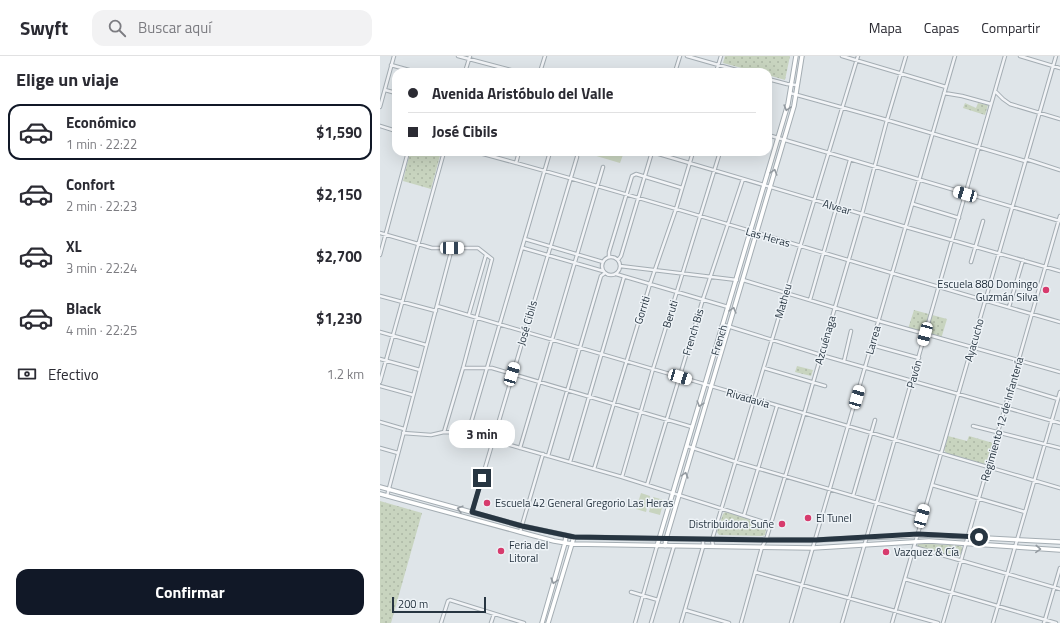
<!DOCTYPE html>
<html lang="es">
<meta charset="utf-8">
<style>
:root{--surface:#fff;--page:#f2f2f3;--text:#2b2b33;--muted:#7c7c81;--line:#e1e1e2;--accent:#111827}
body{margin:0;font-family:"Titillium Web",sans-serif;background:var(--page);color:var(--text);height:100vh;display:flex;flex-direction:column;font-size:15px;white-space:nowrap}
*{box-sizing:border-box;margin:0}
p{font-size:13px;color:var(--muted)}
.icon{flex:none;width:22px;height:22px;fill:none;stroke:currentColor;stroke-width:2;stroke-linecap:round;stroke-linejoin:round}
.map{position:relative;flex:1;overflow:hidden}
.details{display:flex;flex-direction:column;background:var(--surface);width:380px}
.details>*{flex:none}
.guide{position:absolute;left:12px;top:12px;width:380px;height:88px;border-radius:12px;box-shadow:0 4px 16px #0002;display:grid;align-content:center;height:88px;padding:0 16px;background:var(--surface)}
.scale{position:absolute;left:12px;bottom:10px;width:94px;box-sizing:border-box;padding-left:4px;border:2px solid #273541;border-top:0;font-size:11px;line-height:14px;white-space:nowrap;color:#273541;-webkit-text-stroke:3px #eef3f7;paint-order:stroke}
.end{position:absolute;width:18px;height:18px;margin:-9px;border:5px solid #273541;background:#fff;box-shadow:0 0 0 2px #fff}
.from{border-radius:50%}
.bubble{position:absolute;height:28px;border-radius:12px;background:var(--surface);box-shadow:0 4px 16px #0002;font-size:13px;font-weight:700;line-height:28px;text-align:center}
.car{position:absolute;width:12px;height:24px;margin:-12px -6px;border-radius:5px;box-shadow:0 0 3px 1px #0007;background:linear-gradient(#fff 24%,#345 0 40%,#fff 0 76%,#345 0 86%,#fff 0)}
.guide b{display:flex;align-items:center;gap:14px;height:38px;font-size:15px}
.guide b+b{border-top:1px solid var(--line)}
.guide i{width:10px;height:10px;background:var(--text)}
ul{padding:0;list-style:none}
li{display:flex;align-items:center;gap:12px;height:56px;margin:0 8px 6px;padding:0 8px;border:2px solid transparent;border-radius:12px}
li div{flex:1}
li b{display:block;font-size:15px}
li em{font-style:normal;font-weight:700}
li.current{border-color:var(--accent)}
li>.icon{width:36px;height:36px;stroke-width:1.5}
h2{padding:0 16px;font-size:18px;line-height:48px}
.pay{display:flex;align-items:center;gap:10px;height:44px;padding:0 16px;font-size:15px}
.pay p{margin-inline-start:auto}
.button{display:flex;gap:8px;margin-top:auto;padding:8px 16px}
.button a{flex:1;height:46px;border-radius:12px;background:var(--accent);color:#fff;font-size:16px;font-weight:700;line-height:46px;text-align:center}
header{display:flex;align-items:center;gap:24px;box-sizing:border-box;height:56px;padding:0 20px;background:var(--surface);border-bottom:1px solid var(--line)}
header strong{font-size:19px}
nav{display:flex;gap:22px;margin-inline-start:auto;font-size:14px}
.search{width:280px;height:36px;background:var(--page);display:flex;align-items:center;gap:10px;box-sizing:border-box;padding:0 14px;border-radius:12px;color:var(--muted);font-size:15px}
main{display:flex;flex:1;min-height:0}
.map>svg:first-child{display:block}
</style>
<header>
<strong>Swyft</strong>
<div class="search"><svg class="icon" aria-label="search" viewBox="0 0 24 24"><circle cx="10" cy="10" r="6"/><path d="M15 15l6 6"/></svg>Buscar aquí</div>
<nav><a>Mapa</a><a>Capas</a><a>Compartir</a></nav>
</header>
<main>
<section class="details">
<h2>Elige un viaje</h2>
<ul>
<li class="current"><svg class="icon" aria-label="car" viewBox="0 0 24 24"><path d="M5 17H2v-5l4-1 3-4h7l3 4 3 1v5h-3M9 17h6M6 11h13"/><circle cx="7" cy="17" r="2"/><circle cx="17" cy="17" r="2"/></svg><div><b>Económico</b><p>1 min · 22:22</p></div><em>$1,590</em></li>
<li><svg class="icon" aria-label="car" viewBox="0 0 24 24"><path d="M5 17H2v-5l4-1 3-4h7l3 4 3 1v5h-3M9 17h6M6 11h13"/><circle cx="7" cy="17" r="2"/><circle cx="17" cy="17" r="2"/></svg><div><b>Confort</b><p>2 min · 22:23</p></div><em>$2,150</em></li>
<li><svg class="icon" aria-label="car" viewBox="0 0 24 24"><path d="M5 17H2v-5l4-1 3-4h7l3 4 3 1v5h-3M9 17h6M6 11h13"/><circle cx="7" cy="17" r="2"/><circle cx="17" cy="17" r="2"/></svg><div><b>XL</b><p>3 min · 22:24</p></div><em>$2,700</em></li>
<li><svg class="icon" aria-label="car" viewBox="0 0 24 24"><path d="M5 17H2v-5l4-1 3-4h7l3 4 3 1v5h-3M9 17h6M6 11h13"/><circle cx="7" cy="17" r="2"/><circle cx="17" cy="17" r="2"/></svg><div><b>Black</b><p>4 min · 22:25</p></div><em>$1,230</em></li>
</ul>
<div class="pay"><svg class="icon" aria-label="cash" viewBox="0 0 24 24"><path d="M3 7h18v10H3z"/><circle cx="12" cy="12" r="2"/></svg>Efectivo<p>1.2 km</p></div>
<div class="button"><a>Confirmar</a></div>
</section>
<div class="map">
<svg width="680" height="567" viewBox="0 0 680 567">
<defs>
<pattern id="park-dots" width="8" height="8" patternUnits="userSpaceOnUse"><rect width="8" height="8" fill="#c8d4bf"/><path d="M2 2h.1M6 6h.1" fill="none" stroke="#acb7a5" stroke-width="1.8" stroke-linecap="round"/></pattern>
</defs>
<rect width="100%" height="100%" fill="#dfe5e9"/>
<path fill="#c8d4bf" d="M 203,96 L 244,96 L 240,107 Z
M 261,437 L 270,440 L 266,456 L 256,453 Z
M 273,441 L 284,444 L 280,459 L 269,456 Z"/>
<path fill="url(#park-dots)" d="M 345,0 L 410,0 L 405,24 L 388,19 L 388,16 L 377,16 L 343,7 Z
M 585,47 L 596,52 L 598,47 L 608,49 L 605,59 L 583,52 Z
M 30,96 L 61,96 L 51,133 L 23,125 Z
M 534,254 L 567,263 L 561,283 L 528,273 Z
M 417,310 L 433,314 L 431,320 L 415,316 Z
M 568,380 L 587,385 L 589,380 L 613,387 L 607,406 L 604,408 L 566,397 L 564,394 Z
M 0,445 L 42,457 L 11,567 L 0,567 Z
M 345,456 L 387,468 L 385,479 L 382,480 L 339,479 L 337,476 L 343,458 Z
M 540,487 L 581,490 L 583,493 L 580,501 L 577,503 L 539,491 L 537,489 Z"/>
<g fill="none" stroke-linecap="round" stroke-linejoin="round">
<g stroke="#a4adb3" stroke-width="4.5">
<path id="minor" d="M 78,0 L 138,16
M 307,0 L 363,16
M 462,0 L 566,31
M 640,0 L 680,12
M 11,9 L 36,16
M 85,16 L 90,0
M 160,16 L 165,0
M 295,16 L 300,0
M 336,16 L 341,0
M 388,23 L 407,28 L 416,29
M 5,34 L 16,37
M 616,36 L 623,43 L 630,48 L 680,63
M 410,37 L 507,64 L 645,105
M 564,37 L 582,40 L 611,48
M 0,51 L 14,0
M 0,70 L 16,75
M 388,79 L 680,165
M 96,96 C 292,149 485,211 680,266
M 272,96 L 526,171 L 680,215
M 646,103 L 680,114
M 136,107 L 139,96
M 533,148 L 579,162
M 0,177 L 52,192 L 98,192 L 112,203 L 83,312 L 64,376
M 145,183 L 223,206
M 143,192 L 223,215
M 0,199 L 28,96
M222 210a9 9 0 1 1 18 0a9 9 0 1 1-18 0Z
M 229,201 L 229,196 L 252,120 L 256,118 L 302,132
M 238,204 L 241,200 L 272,96
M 591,206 L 603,165
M 240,210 L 357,224
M 236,218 L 348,251
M 363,224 L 499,265 L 680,316
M 0,240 L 56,255
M 430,244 L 470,104
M 57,250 L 680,432
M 629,251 L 643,204
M 89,258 L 106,199
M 344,269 L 441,299 L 680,367
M 0,276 L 46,289
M 492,289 L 539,302
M 0,303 L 40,314
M 464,305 L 471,275
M 83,312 L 112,312 L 312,371
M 384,312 L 445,330
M 0,326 L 64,96
M 632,329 L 678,343
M 0,330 L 33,339
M 0,366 L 24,373
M 593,370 L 680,392
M 23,377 L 51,379 L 64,376 L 88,377 L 242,421 L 390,468
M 88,377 L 170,96
M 307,390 L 356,406 L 542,460
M 0,392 L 18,397
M 140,392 L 223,111
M 168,400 L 221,220 L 225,217
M 190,406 L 244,221
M 214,413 L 270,228 L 296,153 L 313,96
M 242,421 L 273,313 L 340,96
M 267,429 L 323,243 L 363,123
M 552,429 L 645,456
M 7,440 L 72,192
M 473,440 L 495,364
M 92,456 L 197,101
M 364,459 L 397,350
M 140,476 L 163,398
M 333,490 L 332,484 L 406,237 L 478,0
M 534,491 L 680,533
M 375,516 L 558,567
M 525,523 L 676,567
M 251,536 L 278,544
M 305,554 L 349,567
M 61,567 L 68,545 L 70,544 L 144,567
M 111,567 L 114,558
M 255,567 L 277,490
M 271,567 L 294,490
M 301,567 L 323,491 L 323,484
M 361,567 L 382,491 L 386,484 L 424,358 L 482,158 L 507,64 L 526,0
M 411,567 L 575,0
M 462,567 L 625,0
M 512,567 L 676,0
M 563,567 L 680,160
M 613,567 L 680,336
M 664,567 L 680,512"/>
</g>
<g stroke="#a4adb3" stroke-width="5.5">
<path id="secondary" d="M 0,431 L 142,470 L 194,481 L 294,483 L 435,484 L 550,479 L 680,486
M 0,438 L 140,476 L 174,485 L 192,488 L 433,492 L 549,485 L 680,494
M 277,490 L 408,48 L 416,0
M 285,490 L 286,483 L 414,50 L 422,0
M 162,567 L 185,487 L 186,480
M 168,567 L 194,481"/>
</g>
<use href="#minor" stroke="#f2f4f7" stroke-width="2.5"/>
<use href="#secondary" stroke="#fff" stroke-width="3.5"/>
</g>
<defs><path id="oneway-chevron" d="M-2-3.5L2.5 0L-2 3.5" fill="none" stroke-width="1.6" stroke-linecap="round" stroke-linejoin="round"/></defs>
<g stroke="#939aa0">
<use href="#oneway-chevron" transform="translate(407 52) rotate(106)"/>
<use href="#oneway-chevron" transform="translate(394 116) rotate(-73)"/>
<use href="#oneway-chevron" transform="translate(353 254) rotate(-74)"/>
<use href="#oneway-chevron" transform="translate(320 348) rotate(107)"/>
<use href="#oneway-chevron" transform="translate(305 419) rotate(-74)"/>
<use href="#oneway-chevron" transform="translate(80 453) rotate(-165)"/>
<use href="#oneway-chevron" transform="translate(658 493) rotate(3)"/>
<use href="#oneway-chevron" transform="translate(174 525) rotate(106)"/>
</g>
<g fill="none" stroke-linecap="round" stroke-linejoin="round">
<path stroke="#273541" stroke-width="5" d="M 102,422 L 92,456 L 142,470 L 194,481 L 386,484 L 435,484 L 538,478 L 599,481"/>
</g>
<g fill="#d73b6d" stroke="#eef3f7" stroke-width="1.5">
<circle cx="666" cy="234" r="4"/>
<circle cx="107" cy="447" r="4"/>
<circle cx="428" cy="462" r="4"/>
<circle cx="402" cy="468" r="4"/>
<circle cx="121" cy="495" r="4"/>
<circle cx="506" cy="496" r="4"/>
</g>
<g text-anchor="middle" stroke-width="3" stroke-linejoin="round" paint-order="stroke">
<g font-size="11" fill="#273541" stroke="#eef3f7">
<text transform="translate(457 151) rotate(16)" y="4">Alvear</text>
<text transform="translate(388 181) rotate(16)" y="4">Las Heras</text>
<text transform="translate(403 245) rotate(-74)" y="4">Matheu</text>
<text transform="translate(262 254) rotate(-73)" y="4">Gorriti</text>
<text transform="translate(290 258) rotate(-73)" y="4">Beruti</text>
<text transform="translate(147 267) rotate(-74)" y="4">José Cibils</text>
<text transform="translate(313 276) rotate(-73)" y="4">French Bis</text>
<text transform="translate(339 284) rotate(-73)" y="4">French</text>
<text transform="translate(445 284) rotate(-74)" y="4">Azcuénaga</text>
<text transform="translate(493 284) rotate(-74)" y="4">Larrea</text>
<text transform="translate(594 284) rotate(-74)" y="4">Ayacucho</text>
<text transform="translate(534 318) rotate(-74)" y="4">Pavón</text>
<text transform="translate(368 342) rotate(16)" y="4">Rivadavia</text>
<text transform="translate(622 363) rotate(-74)" y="4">Regimiento 12 de Infantería</text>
</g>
<g font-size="11" fill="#273541" stroke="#eef3f7" text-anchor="start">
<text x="658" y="232" text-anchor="end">Escuela 880 Domingo<tspan x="658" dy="13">Guzmán Silva</tspan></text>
<text x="115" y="451">Escuela 42 General Gregorio Las Heras</text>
<text x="436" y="466">El Tunel</text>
<text x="394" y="472" text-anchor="end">Distribuidora Suñe</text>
<text x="129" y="493">Feria del<tspan x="129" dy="13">Litoral</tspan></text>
<text x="514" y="500">Vazquez &amp; Cía</text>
</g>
</g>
</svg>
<div class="scale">200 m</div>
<i class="end from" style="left:599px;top:481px"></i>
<i class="end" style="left:102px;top:422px"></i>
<div class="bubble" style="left:69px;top:364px;width:66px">3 min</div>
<i class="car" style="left:585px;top:138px;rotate:286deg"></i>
<i class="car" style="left:72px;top:192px;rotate:90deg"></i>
<i class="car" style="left:545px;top:278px;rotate:195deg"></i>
<i class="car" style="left:132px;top:318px;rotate:17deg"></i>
<i class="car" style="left:300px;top:321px;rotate:107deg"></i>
<i class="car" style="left:477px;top:341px;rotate:16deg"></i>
<i class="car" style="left:542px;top:460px;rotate:16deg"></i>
<div class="guide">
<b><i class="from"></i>Avenida Aristóbulo del Valle</b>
<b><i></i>José Cibils</b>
</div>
</div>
</main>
